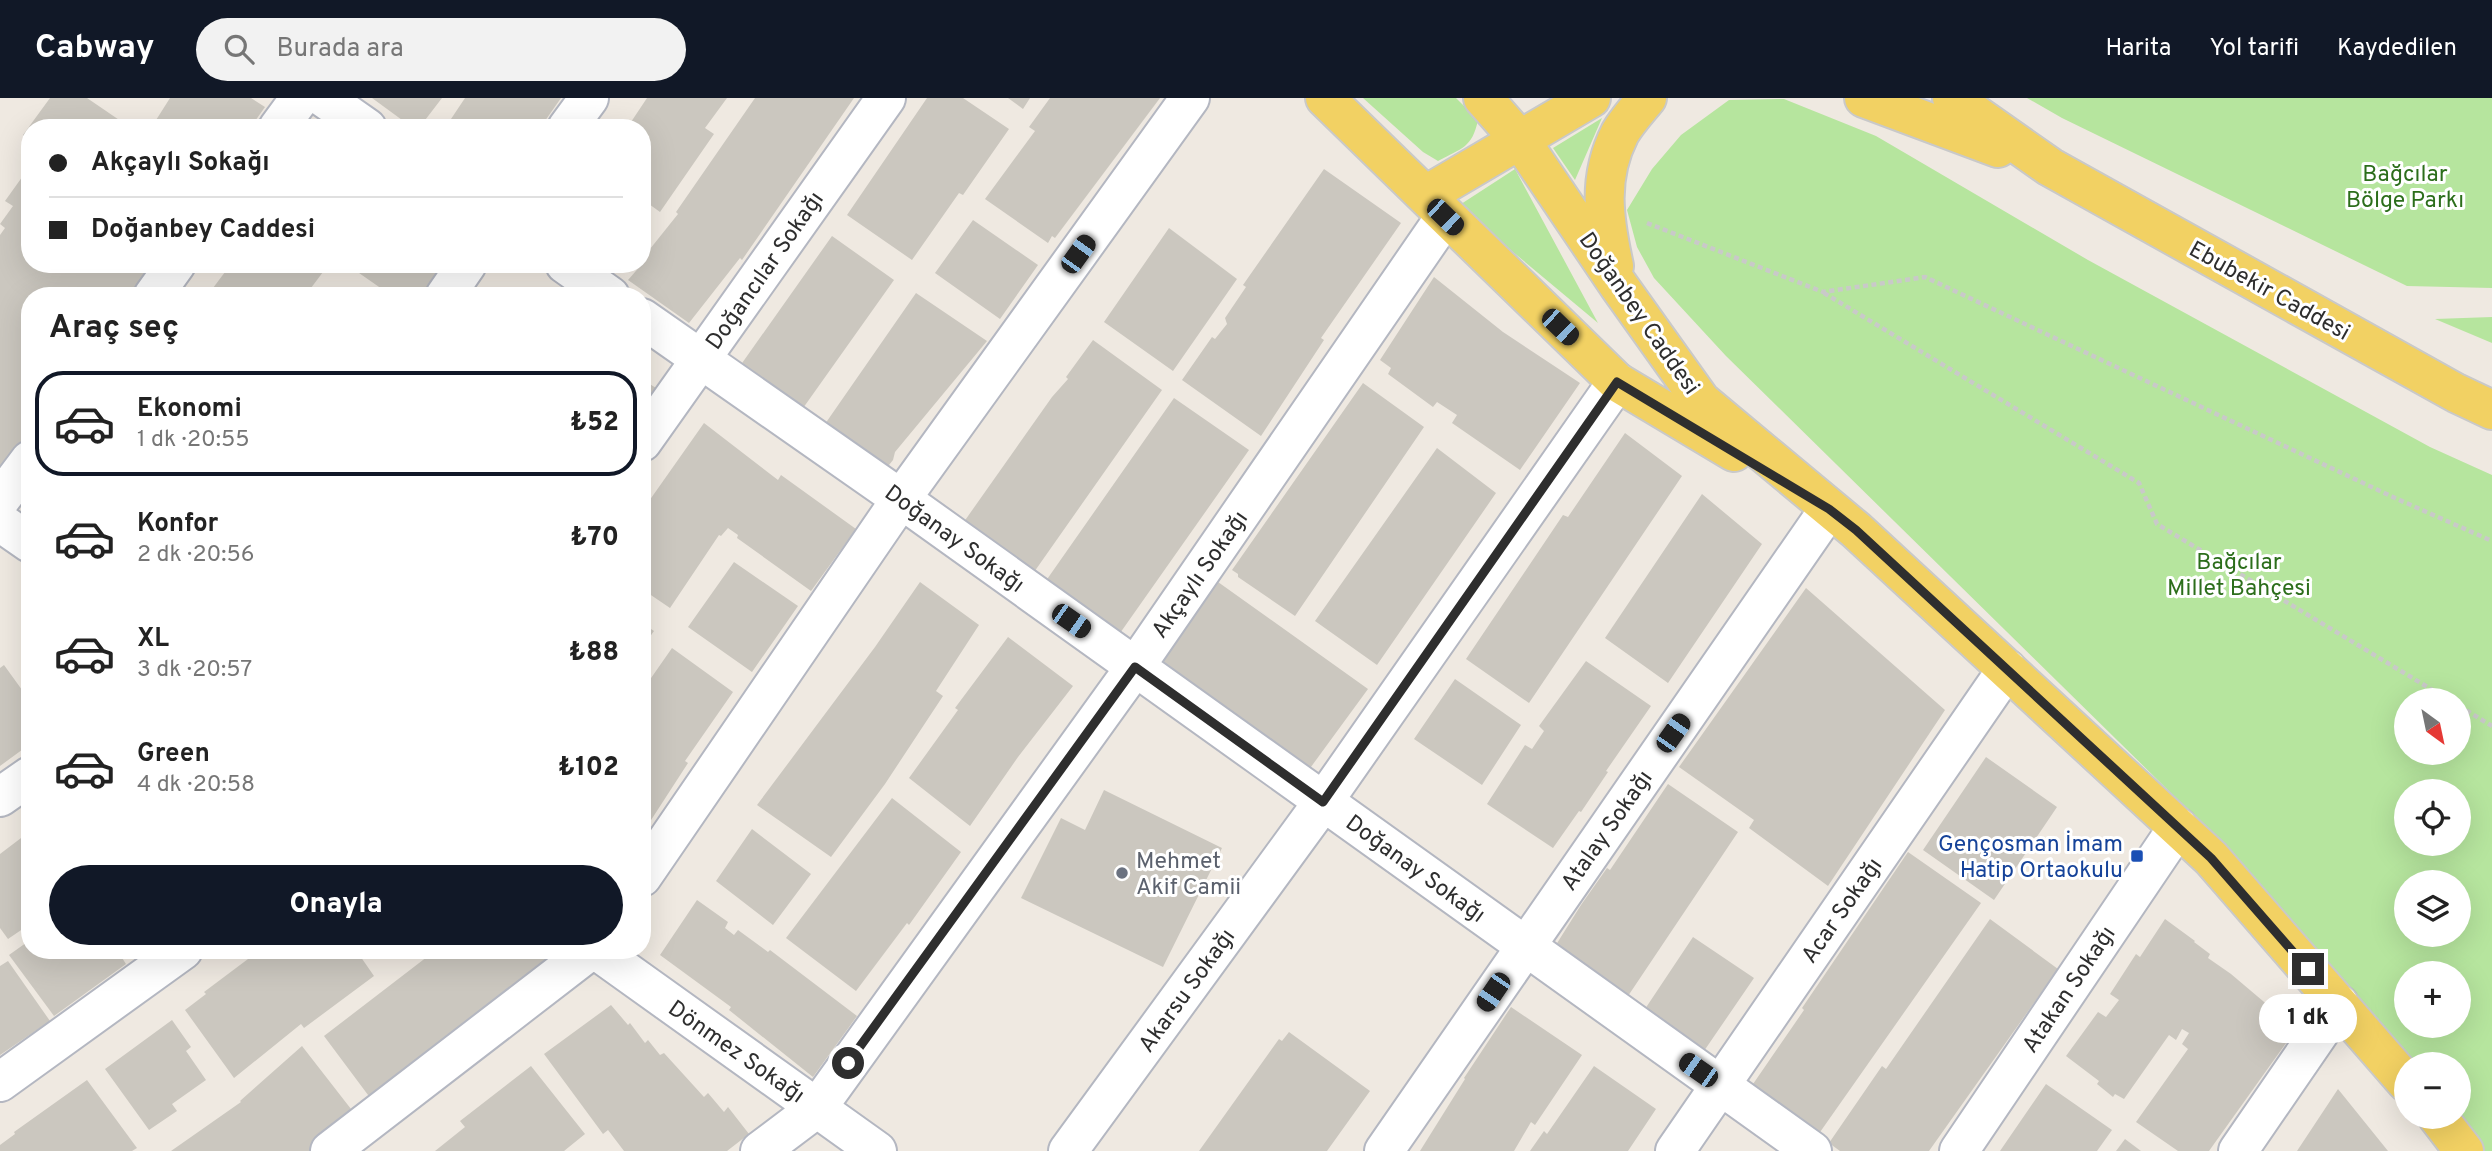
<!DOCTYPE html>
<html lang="tr">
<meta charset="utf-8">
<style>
:root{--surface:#fff;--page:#f2f2f2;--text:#222;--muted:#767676;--line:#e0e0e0;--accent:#111827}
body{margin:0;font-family:Overpass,sans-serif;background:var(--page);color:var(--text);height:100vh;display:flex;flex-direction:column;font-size:26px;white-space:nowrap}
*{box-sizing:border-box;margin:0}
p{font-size:23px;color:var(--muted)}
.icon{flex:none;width:38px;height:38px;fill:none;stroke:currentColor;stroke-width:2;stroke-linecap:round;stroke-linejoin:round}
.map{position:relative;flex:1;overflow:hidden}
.panel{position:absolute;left:21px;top:189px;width:630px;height:672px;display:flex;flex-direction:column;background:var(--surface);border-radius:28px;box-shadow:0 7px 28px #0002}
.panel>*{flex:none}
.guide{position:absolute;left:21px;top:21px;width:630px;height:154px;border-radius:28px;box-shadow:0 7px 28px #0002;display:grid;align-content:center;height:154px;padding:0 28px;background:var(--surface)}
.needle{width:46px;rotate:147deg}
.buttons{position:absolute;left:2394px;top:590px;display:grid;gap:14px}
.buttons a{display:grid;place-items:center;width:77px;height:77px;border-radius:50%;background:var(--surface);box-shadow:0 7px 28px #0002;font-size:35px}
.end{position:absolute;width:32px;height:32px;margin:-16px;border:9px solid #2e2e2e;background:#fff;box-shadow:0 0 0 4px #fff}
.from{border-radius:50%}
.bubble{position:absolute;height:49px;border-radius:24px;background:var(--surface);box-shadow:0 7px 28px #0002;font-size:23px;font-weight:800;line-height:49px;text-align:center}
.car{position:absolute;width:21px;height:42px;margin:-21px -10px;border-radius:9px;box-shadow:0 0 5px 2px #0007;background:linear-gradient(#222 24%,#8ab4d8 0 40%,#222 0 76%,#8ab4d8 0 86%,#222 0)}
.guide b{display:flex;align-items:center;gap:24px;height:66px;font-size:26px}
.guide b+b{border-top:2px solid var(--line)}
.guide i{width:18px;height:18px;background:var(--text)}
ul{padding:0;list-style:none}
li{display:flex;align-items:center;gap:21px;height:105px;margin:0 14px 10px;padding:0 14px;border:4px solid transparent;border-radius:28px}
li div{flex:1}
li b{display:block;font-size:26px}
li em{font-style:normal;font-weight:800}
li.current{border-color:var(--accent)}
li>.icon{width:63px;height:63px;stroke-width:1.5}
h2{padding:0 28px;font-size:32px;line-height:84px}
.cta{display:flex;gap:14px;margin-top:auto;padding:14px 28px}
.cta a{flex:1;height:80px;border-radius:42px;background:var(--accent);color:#fff;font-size:28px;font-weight:800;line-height:80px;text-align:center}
header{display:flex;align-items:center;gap:42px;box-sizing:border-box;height:98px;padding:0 35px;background:var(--accent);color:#fff}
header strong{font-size:33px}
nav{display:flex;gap:38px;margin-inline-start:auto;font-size:24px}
.search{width:490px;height:63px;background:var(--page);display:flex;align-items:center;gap:18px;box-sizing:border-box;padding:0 24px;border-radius:38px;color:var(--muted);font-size:26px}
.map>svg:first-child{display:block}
</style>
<header>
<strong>Cabway</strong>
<div class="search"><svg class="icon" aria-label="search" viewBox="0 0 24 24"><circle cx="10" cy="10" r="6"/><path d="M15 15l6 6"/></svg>Burada ara</div>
<nav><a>Harita</a><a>Yol tarifi</a><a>Kaydedilen</a></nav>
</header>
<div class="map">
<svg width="2492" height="1053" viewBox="0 0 2492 1053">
<rect width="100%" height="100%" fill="#efe9e1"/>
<path fill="#b6e59e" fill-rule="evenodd" d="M 1363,0 L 1456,0 L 1478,22 C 1472,50 1462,50 1438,63 L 1423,54 Z
M 2027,0 L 2492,0 L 2492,190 L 2407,188 L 2062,20 Z
M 1784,1 L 1876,38 L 2088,162 L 2430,349 L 2492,377 L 2492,1053 L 2484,1053 L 2456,1019 L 2459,1018 L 2459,966 L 2414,966 L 2230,753 L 1726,258 L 1654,180 L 1637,149 L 1627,112 L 1652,71 L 1681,37 L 1729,2 ZM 2406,602 L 2459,602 L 2459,654 L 2406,654 ZM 2406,693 L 2459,693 L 2459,746 L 2406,746 ZM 2406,784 L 2459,784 L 2459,836 L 2406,836 ZM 2406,875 L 2459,875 L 2459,928 L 2406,928 Z
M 1602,20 L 1575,82 L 1553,50 Z
M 1515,71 L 1598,225 L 1458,108 Z
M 2492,219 L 2492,245 L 2435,221 Z"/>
<path fill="#cbc7bf" d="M 50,0 L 87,0 L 131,30 L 30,30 L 30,46 L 23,37 Z
M 170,0 L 251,0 L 265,9 L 250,30 L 151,30 Z
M 372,0 L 442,0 L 419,30 L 413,30 Z
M 465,0 L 561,0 L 540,30 L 445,30 Z
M 647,0 L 727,0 L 705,30 L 714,36 L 660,114 L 642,101 L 642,30 L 627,30 Z
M 755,0 L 854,0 L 742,162 L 740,160 L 689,225 L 628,182 L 642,166 L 642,161 L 678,116 L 676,114 Z
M 927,0 L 963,0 L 1009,31 L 963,97 L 959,95 L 912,162 L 847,117 Z
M 1008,0 L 1030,0 L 1023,11 Z
M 1050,0 L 1160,0 L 1055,140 L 1052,138 L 1048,145 L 985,101 L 1035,33 L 1029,29 Z
M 1324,71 L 1401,125 L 1321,240 L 1324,242 L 1261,338 L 1182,282 L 1212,239 L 1215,241 L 1227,226 L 1225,220 L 1246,189 L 1243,187 Z
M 25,75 L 30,78 L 30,166 L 157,166 L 135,198 L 30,198 L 30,346 L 0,381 L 0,137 L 5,130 L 0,126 L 13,108 L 5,103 Z
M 973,122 L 1038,167 L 1000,221 L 935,175 Z
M 1169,130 L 1237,181 L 1173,273 L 1104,224 Z
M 832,138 L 894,182 L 801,313 L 740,268 Z
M 231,166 L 324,166 L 323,168 L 326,170 L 305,198 L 207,198 Z
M 351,166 L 449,166 L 427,198 L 392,198 L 349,168 Z
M 1434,179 L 1503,234 L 1580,285 L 1520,372 L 1452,325 L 1457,317 L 1437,304 L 1433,309 L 1388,276 L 1391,270 L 1380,262 Z
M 916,195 L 987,243 L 895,354 L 893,362 L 885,372 L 825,326 Z
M 1093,242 L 1162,292 L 1032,477 L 961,428 L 1052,299 L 1068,281 L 1066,279 Z
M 642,281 L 656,290 L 642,309 Z
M 1363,285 L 1424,329 L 1295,518 L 1238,479 L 1238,476 L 1232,472 Z
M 1174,300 L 1249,352 L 1118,538 L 1043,487 Z
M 704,325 L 778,382 L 781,377 L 856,431 L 811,493 L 737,440 L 738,437 L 728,430 L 721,438 L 719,437 L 670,510 L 642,491 L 642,413 Z
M 1625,335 L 1682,378 L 1529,605 L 1466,561 L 1563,417 L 1568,419 Z
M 1437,350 L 1496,395 L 1377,567 L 1315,523 Z
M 1702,396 L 1762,446 L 1668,585 L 1605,540 Z
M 734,464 L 798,508 L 752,574 L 688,529 Z
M 920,484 L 979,527 L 936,593 L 943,598 L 885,686 L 831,759 L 757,707 L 875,549 Z
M 1218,484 L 1368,591 L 1308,673 L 1159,567 Z
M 1806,490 L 1945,612 L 1828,788 L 1749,730 L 1754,722 L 1679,669 Z
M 642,525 L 654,533 L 642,550 Z
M 1008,539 L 1073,588 L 1018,659 L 970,728 L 909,680 L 958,612 L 955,610 Z
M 672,550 L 733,594 L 685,663 L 688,665 L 642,736 L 642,593 Z
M 1586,563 L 1651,608 L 1606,673 L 1608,674 L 1581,714 L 1579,713 L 1553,750 L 1487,706 L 1525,647 L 1532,651 L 1544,633 L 1539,628 Z
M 4,567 L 30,603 L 30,646 L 0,668 L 0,570 Z
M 1455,581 L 1521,627 L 1482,687 L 1414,641 Z
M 1986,659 L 2057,709 L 1994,802 L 1923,752 Z
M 1668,686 L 1738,734 L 1626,901 L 1554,850 L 1581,807 L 1607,770 L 1610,772 Z
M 1104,692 L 1222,750 L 1163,869 L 1021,800 L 1061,720 L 1085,732 Z
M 892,700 L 961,754 L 909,827 L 907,825 L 856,893 L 786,840 Z
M 752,731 L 811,776 L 773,827 L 716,783 Z
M 25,737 L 30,744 L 30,826 L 8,841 L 0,830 L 0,756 Z
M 1908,754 L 1981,805 L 1818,1037 L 1751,989 L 1804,912 L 1802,910 Z
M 697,802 L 728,824 L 725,830 L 734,837 L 738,832 L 768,854 L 770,852 L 857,918 L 813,979 L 729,912 L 731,909 L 660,857 Z
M 1990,821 L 2058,871 L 1929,1053 L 1840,1053 L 1829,1045 L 1882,968 L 1886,971 Z
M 2165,821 L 2195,843 L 2194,844 L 2210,856 L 2208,860 L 2231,876 L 2296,931 L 2209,1053 L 2178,1053 L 2136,1024 L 2188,951 L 2182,946 L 2189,935 L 2182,931 L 2176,942 L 2169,937 L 2124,1001 L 2115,996 L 2113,999 L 2097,986 L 2099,983 L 2066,958 L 2098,914 L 2106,919 L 2119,902 L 2110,896 L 2136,856 L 2140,859 Z
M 1693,839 L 1754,880 L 1704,953 L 1645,911 Z
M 30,842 L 30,852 L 117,852 L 126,866 L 54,918 L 9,857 Z
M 255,852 L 356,852 L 374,878 L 304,930 L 301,926 L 234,980 L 185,912 L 206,896 L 204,894 L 252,858 L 250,856 Z
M 436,852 L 542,852 L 560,866 L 374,1005 L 324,938 Z
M 8,863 L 50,923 L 0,957 L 0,868 Z
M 611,907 L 628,927 L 630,925 L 645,945 L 648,942 L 660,957 L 664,955 L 704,999 L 708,995 L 724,1014 L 728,1009 L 749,1036 L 727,1053 L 624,1053 L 608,1032 L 603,1036 L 544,956 Z
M 1511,909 L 1582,957 L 1535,1027 L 1531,1024 L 1514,1053 L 1420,1053 L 1465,981 L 1464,980 Z
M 172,922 L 191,949 L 186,953 L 206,982 L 172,1006 L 177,1013 L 149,1032 L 105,971 Z
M 1289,934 L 1370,993 L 1327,1053 L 1199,1053 L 1279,941 L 1282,943 Z
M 302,948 L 358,1020 L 316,1053 L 171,1053 L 241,1004 L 240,1003 Z
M 531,968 L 585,1036 L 564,1053 L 435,1053 L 465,1029 L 460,1023 Z
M 1594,968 L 1656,1011 L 1628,1053 L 1530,1053 L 1544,1033 L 1547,1036 Z
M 87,982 L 137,1050 L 132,1053 L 0,1053 L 0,1047 L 15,1036 L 14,1034 Z
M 2046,986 L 2112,1032 L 2097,1053 L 2000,1053 Z
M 2338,991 L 2388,1053 L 2297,1053 Z
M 2125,1041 L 2141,1053 L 2116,1053 Z"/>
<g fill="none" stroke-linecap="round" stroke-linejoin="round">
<g stroke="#b4b7c1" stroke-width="42">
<path id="minor" d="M 324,0 L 367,30
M 278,30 L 300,0
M 567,30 L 589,0
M 565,166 L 610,198
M 153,198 L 176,166
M 445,198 L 467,166
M 642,220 L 901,401 L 1812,1053
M 642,344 L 886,0
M 0,402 L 30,362
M 0,424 L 30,445
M 0,699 L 30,678
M 642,779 L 901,401 L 1190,0
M 596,852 L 877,1053
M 0,984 L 183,852
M 330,1053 L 591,852
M 760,1053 L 817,1010 L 1135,569 L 1445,119
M 1068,1053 L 1323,704 L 1617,284
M 1384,1053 L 1829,411
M 1675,1053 L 2007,571
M 1959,1053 L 2178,729
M 2238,1053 L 2339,906"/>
</g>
<g stroke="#c9c9c9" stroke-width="42">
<path id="major" d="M 1325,0 L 1617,284 L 1734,354
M 1483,0 L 1521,43 L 1619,188 L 1701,303 L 1856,432 L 2211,760 L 2406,984
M 1864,0 L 1998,50
M 1952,0 L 2050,69 L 2456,295 L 2492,312
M 1426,97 L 1591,0
M 1614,168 C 1604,122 1597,80 1620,35 C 1627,23 1638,11 1647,0
M 2437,1018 L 2464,1053"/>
</g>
<path stroke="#c9c9c9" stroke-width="4.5" stroke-dasharray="5 3.5" stroke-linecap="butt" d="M 1647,125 L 1823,194 L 1925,179 L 2395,400 L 2492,443
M 1824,195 L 2139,385 L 2157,426 L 2449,602
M 2459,608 L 2492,628"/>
<use href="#minor" stroke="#fff" stroke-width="38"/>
<use href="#major" stroke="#f2d163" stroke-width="38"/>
</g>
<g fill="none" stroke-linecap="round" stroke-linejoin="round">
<path stroke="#2e2e2e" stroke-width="9" d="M 848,965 L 1135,569 L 1323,704 L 1617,284 L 1829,411 L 1856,432 L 2211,760 L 2308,871"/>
</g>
<rect fill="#1a4fb4" stroke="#fff" stroke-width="2.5" x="2130" y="751" width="14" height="14" rx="3.5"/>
<circle fill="#6b7280" stroke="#fff" stroke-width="2.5" cx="1122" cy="775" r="7"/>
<g text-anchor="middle" stroke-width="6" stroke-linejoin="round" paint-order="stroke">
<g font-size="23" fill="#2c6e1b" stroke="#fff">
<text x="2405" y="83">Bağcılar<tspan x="2405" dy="26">Bölge Parkı</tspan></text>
<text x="2239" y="471">Bağcılar<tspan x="2239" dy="26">Millet Bahçesi</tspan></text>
</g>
<g font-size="23" fill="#2e2e2e" stroke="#fff">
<text transform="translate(764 172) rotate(-55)" y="8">Doğancılar Sokağı</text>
<text transform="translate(2270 192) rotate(29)" y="8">Ebubekir Caddesi</text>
<text transform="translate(1640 215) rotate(55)" y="8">Doğanbey Caddesi</text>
<text transform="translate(955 440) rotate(36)" y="8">Doğanay Sokağı</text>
<text transform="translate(1199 476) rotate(-55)" y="8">Akçaylı Sokağı</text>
<text transform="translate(1606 732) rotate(-55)" y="8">Atalay Sokağı</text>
<text transform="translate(1416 770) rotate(36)" y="8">Doğanay Sokağı</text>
<text transform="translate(1841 812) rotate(-55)" y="8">Acar Sokağı</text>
<text transform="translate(2068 891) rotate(-56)" y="8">Atakan Sokağı</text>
<text transform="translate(1186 892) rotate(-54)" y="8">Akarsu Sokağı</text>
<text transform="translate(737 953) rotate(35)" y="8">Dönmez Sokağı</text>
</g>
<g font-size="23" fill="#164399" stroke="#fff" text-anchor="end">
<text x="2123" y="753">Gençosman İmam<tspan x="2123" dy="26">Hatip Ortaokulu</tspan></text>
</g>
<g font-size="23" fill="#5b616d" stroke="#fff" text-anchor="start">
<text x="1136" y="770">Mehmet<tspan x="1136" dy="26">Akif Camii</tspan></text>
</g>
</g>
</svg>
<div class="buttons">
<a><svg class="needle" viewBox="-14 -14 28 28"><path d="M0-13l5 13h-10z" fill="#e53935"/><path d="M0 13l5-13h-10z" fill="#767676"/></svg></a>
<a><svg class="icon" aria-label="locate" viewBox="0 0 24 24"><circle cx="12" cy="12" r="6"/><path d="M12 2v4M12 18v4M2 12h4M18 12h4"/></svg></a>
<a><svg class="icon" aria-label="layers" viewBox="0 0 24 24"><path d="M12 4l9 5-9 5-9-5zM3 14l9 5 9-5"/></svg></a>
<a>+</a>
<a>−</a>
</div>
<i class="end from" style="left:848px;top:965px"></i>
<i class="end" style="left:2308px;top:871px"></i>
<div class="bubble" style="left:2259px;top:896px;width:98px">1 dk</div>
<i class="car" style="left:1445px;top:119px;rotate:134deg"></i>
<i class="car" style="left:1078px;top:156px;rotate:36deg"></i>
<i class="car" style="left:1560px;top:229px;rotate:134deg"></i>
<i class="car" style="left:1071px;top:523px;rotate:125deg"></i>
<i class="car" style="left:1673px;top:635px;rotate:35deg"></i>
<i class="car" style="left:1493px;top:894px;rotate:214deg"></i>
<i class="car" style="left:1698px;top:972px;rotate:305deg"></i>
<div class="guide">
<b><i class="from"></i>Akçaylı Sokağı</b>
<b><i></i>Doğanbey Caddesi</b>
</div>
<section class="panel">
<h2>Araç seç</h2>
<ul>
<li class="current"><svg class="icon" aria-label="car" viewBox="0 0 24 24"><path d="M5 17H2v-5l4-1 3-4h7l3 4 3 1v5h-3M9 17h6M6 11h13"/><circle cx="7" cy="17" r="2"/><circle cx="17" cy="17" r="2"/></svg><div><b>Ekonomi</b><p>1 dk · 20:55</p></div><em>₺52</em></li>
<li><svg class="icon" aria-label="car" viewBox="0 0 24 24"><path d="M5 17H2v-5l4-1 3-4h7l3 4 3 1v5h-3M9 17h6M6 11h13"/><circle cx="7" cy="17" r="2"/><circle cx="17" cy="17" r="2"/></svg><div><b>Konfor</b><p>2 dk · 20:56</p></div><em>₺70</em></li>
<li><svg class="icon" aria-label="car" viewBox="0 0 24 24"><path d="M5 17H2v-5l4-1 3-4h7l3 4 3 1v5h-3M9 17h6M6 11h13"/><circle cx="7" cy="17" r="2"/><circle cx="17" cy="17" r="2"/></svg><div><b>XL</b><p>3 dk · 20:57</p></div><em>₺88</em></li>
<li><svg class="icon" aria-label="car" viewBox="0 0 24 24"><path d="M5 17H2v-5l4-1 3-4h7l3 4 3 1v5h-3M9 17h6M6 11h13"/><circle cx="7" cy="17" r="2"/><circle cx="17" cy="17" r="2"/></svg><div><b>Green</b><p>4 dk · 20:58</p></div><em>₺102</em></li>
</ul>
<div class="cta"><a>Onayla</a></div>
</section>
</div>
